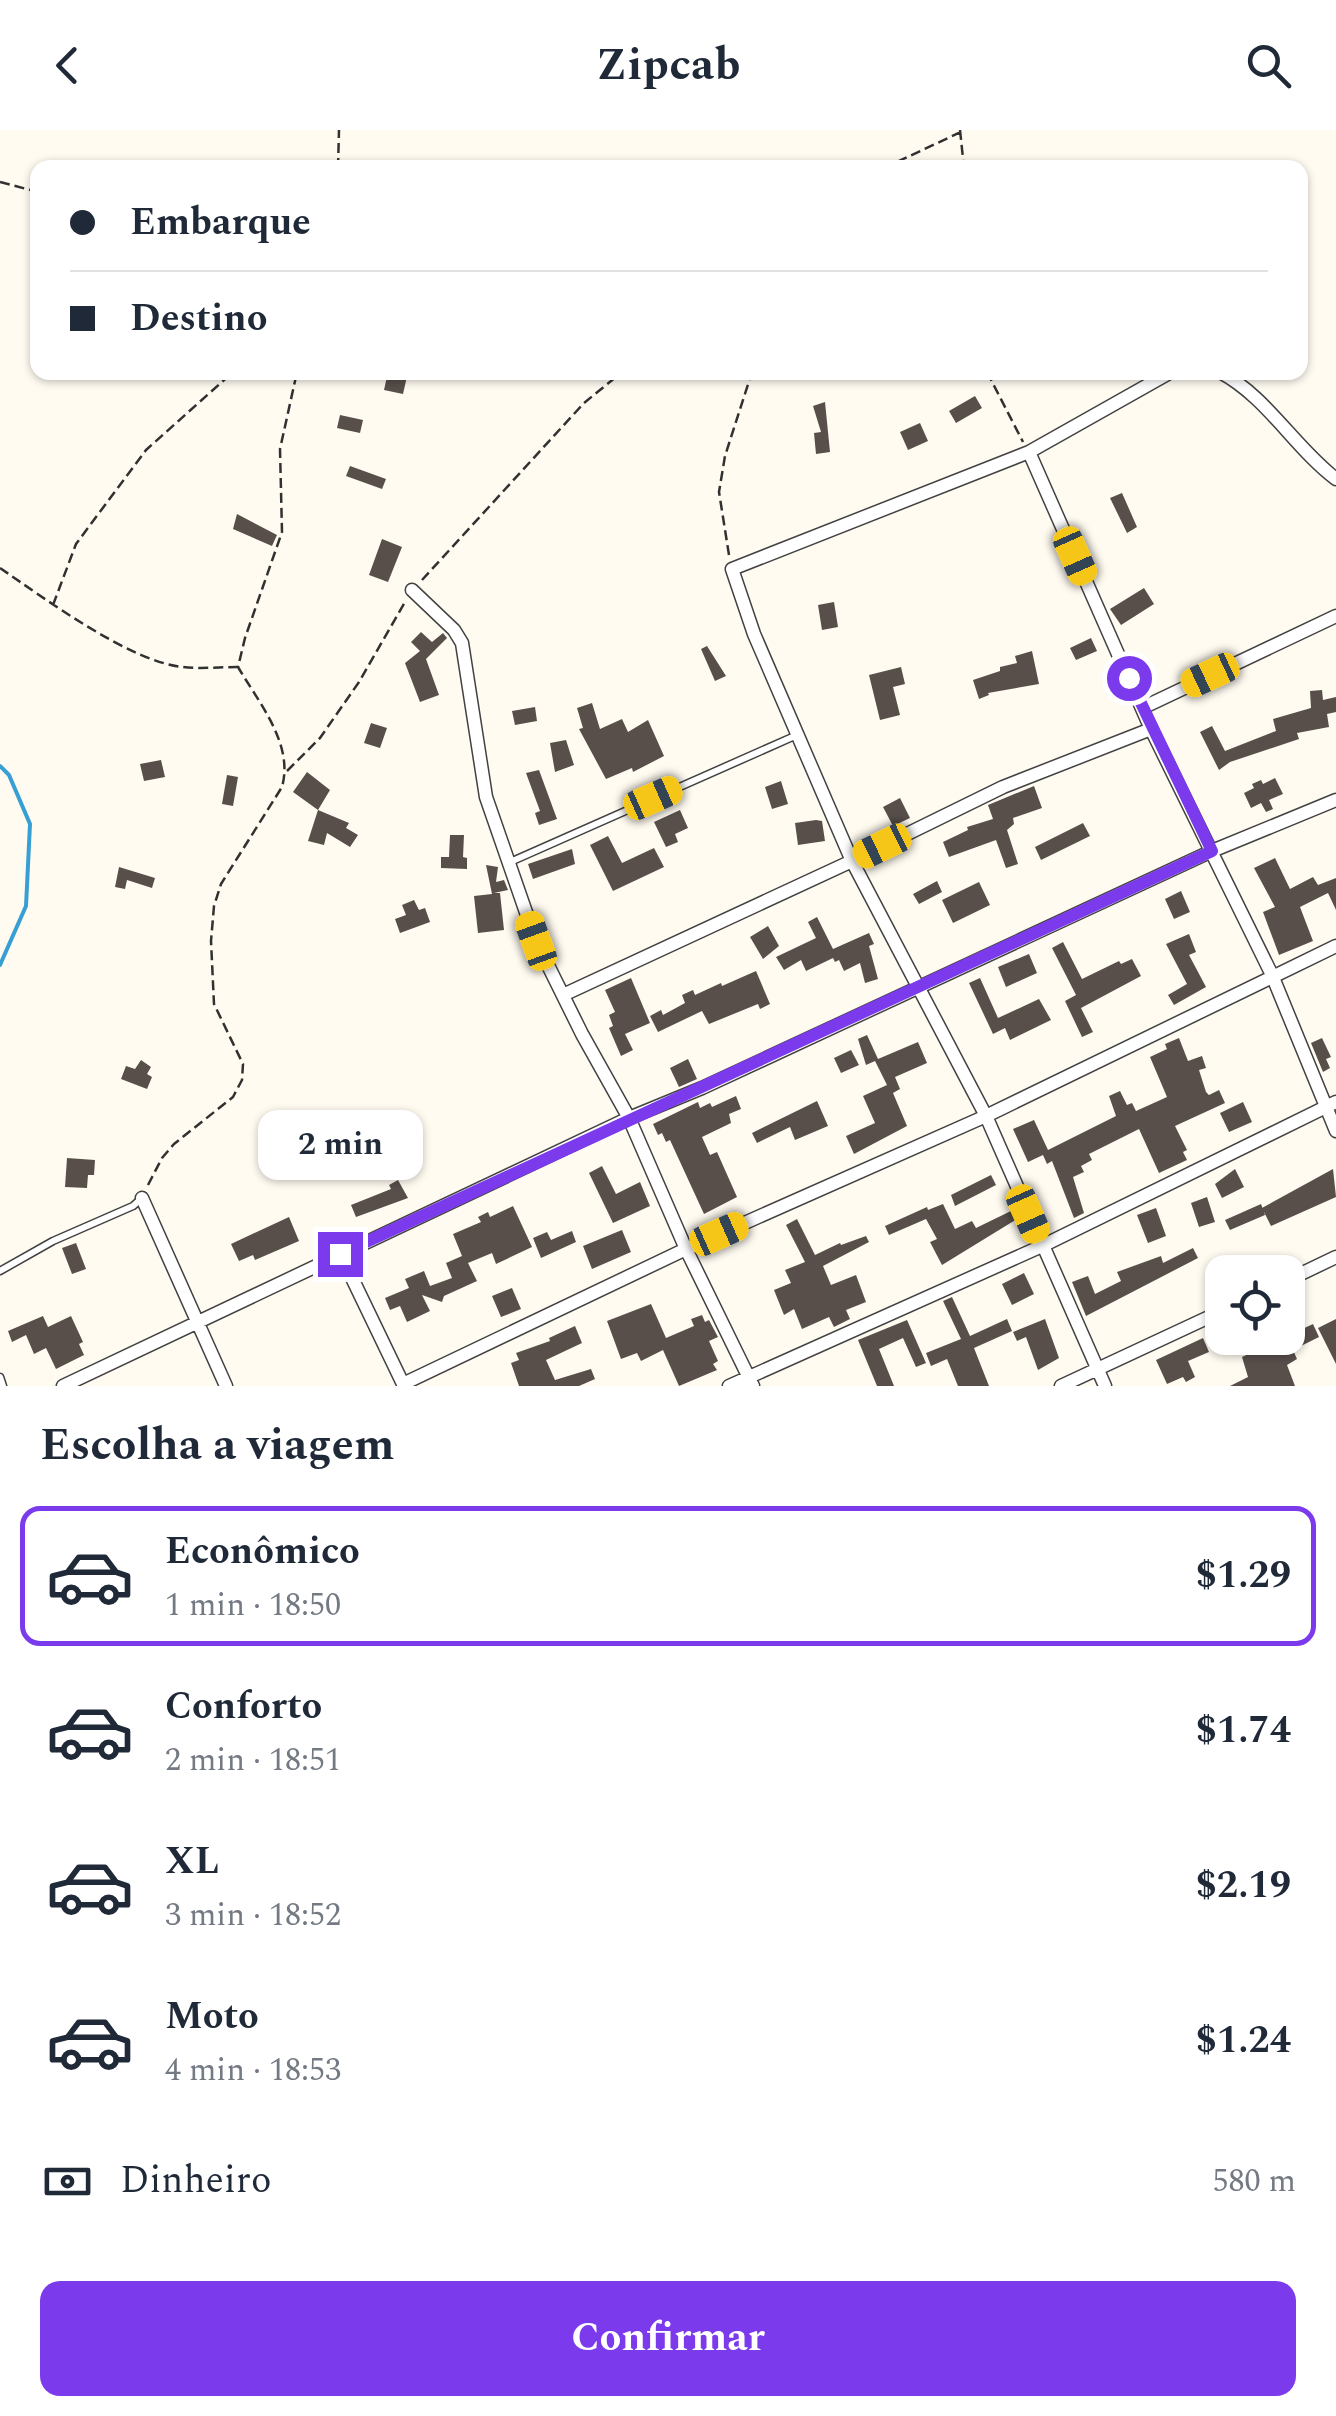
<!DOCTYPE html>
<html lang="pt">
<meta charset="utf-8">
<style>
:root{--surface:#fff;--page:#f6f6f7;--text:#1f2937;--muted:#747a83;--line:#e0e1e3;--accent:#7c3aed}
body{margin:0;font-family:Spectral,serif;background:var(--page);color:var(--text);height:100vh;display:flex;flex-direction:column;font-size:38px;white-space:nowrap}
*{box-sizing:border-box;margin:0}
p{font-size:32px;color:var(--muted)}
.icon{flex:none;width:55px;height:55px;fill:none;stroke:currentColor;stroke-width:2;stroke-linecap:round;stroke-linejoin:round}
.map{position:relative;height:1256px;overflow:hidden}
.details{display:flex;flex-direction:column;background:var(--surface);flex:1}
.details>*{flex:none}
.guide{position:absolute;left:30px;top:30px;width:1278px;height:220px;border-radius:20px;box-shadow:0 2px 8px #0004;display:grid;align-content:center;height:220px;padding:0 40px;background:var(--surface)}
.tools{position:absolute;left:1205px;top:1125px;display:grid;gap:20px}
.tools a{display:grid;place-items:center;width:100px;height:100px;border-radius:20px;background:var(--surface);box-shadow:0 2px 8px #0004;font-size:50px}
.end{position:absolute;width:45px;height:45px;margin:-22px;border:12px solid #7c3aed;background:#fff;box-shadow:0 0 0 5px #fff}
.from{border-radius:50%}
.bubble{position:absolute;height:70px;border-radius:20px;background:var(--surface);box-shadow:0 2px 8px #0004;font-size:32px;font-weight:700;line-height:70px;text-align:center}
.car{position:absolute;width:30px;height:60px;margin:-30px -15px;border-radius:12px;box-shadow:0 0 8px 2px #0007;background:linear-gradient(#f5c518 24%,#345 0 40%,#f5c518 0 76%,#345 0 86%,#f5c518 0)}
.guide b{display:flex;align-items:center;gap:35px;height:95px;font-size:38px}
.guide b+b{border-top:2px solid var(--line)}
.guide i{width:25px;height:25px;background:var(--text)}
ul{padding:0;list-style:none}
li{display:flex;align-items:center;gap:30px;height:140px;margin:0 20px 15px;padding:0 20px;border:5px solid transparent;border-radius:20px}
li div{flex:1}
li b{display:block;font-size:38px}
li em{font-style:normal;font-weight:700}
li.current{border-color:var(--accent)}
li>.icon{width:90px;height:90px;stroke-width:1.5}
h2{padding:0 40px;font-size:45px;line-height:120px}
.pay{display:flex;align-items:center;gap:25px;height:110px;padding:0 40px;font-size:38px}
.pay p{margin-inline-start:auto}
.action{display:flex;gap:20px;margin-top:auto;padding:20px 40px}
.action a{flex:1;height:115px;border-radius:20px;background:var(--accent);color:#fff;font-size:40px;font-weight:700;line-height:115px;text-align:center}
header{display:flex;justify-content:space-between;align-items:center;height:130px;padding:0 40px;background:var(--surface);font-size:45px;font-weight:700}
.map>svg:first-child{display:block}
</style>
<header><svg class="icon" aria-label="back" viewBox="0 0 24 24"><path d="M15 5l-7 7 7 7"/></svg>Zipcab<svg class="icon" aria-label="search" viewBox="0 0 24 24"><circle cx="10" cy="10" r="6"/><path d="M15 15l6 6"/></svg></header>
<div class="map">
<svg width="1336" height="1256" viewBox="0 0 1336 1256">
<rect width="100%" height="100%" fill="#fffbf1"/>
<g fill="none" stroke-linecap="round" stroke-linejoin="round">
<path stroke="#379fd3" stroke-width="4" d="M 0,636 L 9,645 L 30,694 L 26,776 L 0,835"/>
</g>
<path fill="#584f4b" d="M 388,242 L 408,242 L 403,264 L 384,260 Z
M 975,266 L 982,278 L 956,293 L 949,281 Z
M 825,272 L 830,322 L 816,324 L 814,303 L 821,302 L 813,276 Z
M 340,285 L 363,290 L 360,303 L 337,298 Z
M 920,293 L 928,311 L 908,320 L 900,302 Z
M 350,336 L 386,349 L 382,359 L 346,346 Z
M 1122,363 L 1137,397 L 1127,403 L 1110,368 Z
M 237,384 L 277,405 L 272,416 L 233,399 Z
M 382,409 L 402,417 L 388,452 L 369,445 Z
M 1144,458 L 1154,474 L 1121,495 L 1110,479 Z
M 834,472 L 838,497 L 822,500 L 818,475 Z
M 421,502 L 432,512 L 443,503 L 447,508 L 426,529 L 439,565 L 420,572 L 405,533 L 420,521 L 411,512 Z
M 1091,508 L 1097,521 L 1076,530 L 1070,518 Z
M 707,516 L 726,546 L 715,551 L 701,519 Z
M 1032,521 L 1039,554 L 988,563 L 989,565 L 979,569 L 973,550 L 1000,541 L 1000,537 L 1017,533 L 1015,526 Z
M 901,537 L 905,554 L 893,557 L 900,585 L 880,590 L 869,545 Z
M 1322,560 L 1323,570 L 1336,567 L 1336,582 L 1327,584 L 1329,597 L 1297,603 L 1299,609 L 1230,632 L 1219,640 L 1200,602 L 1212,596 L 1225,621 L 1276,601 L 1273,589 L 1311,578 L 1310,561 Z
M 592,573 L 600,599 L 622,589 L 628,602 L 648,590 L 664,626 L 633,642 L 632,638 L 606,649 L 579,599 L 583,598 L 577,578 Z
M 535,577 L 537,591 L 515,595 L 512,581 Z
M 371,593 L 387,598 L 380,618 L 364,613 Z
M 566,610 L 574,635 L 555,642 L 550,613 Z
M 161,630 L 165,647 L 144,651 L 140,634 Z
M 539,640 L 557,689 L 539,695 L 535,683 L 540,681 L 526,643 Z
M 307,642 L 330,660 L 318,680 L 349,693 L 346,698 L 358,705 L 350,717 L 327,703 L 324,715 L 308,711 L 318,680 L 293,662 Z
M 227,645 L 238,647 L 233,676 L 222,674 Z
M 1275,648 L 1283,664 L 1269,670 L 1273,679 L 1266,682 L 1261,673 L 1251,678 L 1244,663 L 1254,658 L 1252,654 L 1261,650 L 1263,654 Z
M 781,651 L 788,674 L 772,679 L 765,657 Z
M 1034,656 L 1042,678 L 1013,688 L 1014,694 L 1007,700 L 1018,734 L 1006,738 L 996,710 L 949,727 L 943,712 L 968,700 L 967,697 L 993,689 L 988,675 Z
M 900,668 L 910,688 L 893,696 L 883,677 Z
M 680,680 L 688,698 L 675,704 L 678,712 L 666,717 L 654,692 Z
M 816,690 L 822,691 L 825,711 L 798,715 L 795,693 Z
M 1083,693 L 1090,706 L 1041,730 L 1035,717 Z
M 450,705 L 464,705 L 463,727 L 467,728 L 467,739 L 441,738 L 441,727 L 449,727 Z
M 608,706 L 622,733 L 654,718 L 664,737 L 613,761 L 590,715 Z
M 572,719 L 575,734 L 533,749 L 528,734 Z
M 1275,728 L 1290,759 L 1313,747 L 1318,755 L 1336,748 L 1336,780 L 1328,763 L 1300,777 L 1313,811 L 1279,825 L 1263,782 L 1275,777 L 1254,738 Z
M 486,735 L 498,737 L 496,752 L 504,750 L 508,760 L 494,763 L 500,763 L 504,800 L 478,803 L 474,766 L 492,764 Z
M 119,737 L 155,748 L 152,758 L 127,750 L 125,759 L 115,757 Z
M 937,751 L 942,762 L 919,774 L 913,764 Z
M 979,752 L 990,775 L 953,793 L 942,770 Z
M 1181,761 L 1190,782 L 1174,789 L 1165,769 Z
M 414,770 L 419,780 L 425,778 L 430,792 L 400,803 L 395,789 L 406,785 L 402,775 Z
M 817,787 L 833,819 L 869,803 L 874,814 L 869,816 L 878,849 L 865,853 L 860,833 L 844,841 L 839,830 L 835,832 L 833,828 L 806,841 L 801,830 L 784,840 L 776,827 L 816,808 L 808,792 Z
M 768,796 L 779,816 L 763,829 L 750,807 Z
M 1189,804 L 1196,822 L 1189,825 L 1206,857 L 1174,875 L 1168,865 L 1187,854 L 1166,814 Z
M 1063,812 L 1082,849 L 1119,831 L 1121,834 L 1132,829 L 1141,846 L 1081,878 L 1093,902 L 1082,907 L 1065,871 L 1076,865 L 1052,818 Z
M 1029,824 L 1037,843 L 1006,857 L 998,837 Z
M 756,841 L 770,874 L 760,879 L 758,874 L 709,894 L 702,881 L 658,902 L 650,886 L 661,880 L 663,885 L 685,873 L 682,865 L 693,860 L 695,865 L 721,853 L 722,856 Z
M 631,848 L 650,893 L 625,904 L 633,920 L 621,926 L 609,898 L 613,896 L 609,885 L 615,882 L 605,860 Z
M 980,848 L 998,888 L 1039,869 L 1051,890 L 1010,910 L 1005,898 L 993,904 L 969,853 Z
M 867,905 L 878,929 L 918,912 L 927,933 L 895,947 L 900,959 L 893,963 L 907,996 L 854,1024 L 846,1006 L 875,993 L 863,966 L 887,955 L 875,931 L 866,935 L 858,909 Z
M 1179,908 L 1188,931 L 1202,926 L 1206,938 L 1199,940 L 1206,962 L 1209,965 L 1219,960 L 1225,973 L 1175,996 L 1187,1020 L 1183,1022 L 1187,1030 L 1159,1043 L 1139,999 L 1089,1024 L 1092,1030 L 1081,1036 L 1084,1042 L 1073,1047 L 1084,1083 L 1074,1088 L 1052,1031 L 1047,1034 L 1043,1025 L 1028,1032 L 1013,999 L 1034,990 L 1048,1020 L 1116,986 L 1109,966 L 1120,961 L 1127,975 L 1132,973 L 1136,981 L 1167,967 L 1150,927 L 1167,919 L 1165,914 Z
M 1322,908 L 1331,927 L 1326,929 L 1330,938 L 1323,942 L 1311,913 Z
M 851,920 L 859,935 L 841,943 L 834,928 Z
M 688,929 L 697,949 L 679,957 L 670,938 Z
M 141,930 L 151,937 L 147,944 L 152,947 L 147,959 L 121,949 L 126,936 L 135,939 Z
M 736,966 L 741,979 L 729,984 L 731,993 L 702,1007 L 710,1025 L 717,1022 L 737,1067 L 704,1084 L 670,1010 L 666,1012 L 662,1003 L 658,1005 L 653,994 L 698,972 L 700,978 L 710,973 L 712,977 Z
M 817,971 L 828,996 L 795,1010 L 790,997 L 757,1013 L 752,1003 Z
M 1243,972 L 1252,992 L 1229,1002 L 1220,983 Z
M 67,1028 L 95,1030 L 94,1045 L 88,1045 L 87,1058 L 65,1057 Z
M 602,1036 L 616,1064 L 640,1052 L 650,1076 L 613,1093 L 589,1043 Z
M 1235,1039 L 1244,1057 L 1222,1068 L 1215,1054 Z
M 1333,1039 L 1336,1067 L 1271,1096 L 1262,1078 Z
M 991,1045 L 996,1055 L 955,1076 L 951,1065 Z
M 398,1050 L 408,1068 L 356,1087 L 351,1075 L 391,1059 L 389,1055 Z
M 1207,1067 L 1215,1092 L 1199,1097 L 1191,1073 Z
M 943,1074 L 955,1099 L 972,1091 L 976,1098 L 1013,1080 L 1017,1089 L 942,1135 L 930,1112 L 937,1109 L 926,1089 L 889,1105 L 885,1096 L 927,1077 L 928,1080 Z
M 1261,1074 L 1265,1085 L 1230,1100 L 1225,1090 Z
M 513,1076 L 532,1117 L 496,1134 L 492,1123 L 468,1133 L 477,1151 L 444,1166 L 442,1172 L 422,1165 L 430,1181 L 407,1192 L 400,1176 L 390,1180 L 385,1168 L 409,1158 L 405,1149 L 424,1141 L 430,1156 L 452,1148 L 446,1133 L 462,1126 L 453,1104 L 481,1092 L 478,1087 L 488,1082 L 490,1087 Z
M 1156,1078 L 1166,1106 L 1148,1113 L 1137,1085 Z
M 289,1087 L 299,1111 L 255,1130 L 253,1125 L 239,1131 L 231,1114 Z
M 797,1089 L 815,1125 L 840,1113 L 841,1115 L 866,1106 L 869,1112 L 823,1136 L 831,1155 L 856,1145 L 866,1172 L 846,1180 L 850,1189 L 834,1197 L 829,1187 L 802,1199 L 794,1179 L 784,1185 L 774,1160 L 791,1153 L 785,1140 L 805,1132 L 786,1095 Z
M 622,1100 L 631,1122 L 592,1139 L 583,1116 Z
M 572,1101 L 576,1112 L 541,1128 L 533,1108 L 547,1102 L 551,1110 Z
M 76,1113 L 86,1139 L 72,1144 L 62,1118 Z
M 1193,1118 L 1198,1128 L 1086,1186 L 1072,1152 L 1088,1146 L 1095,1164 L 1121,1151 L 1117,1142 L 1161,1126 L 1163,1133 Z
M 1024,1143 L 1034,1164 L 1012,1175 L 1002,1154 Z
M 512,1158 L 521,1179 L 501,1187 L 492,1166 Z
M 952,1167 L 970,1206 L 1007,1189 L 1012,1201 L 974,1218 L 989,1256 L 958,1256 L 947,1229 L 931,1236 L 926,1223 L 961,1209 L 943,1171 Z
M 651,1174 L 666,1208 L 694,1196 L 691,1189 L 702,1185 L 705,1192 L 709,1190 L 718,1207 L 709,1211 L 718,1231 L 713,1234 L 717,1240 L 679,1256 L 663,1220 L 641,1231 L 637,1223 L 621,1229 L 607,1191 Z
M 43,1186 L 48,1197 L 71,1186 L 83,1212 L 79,1214 L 84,1225 L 56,1239 L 46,1218 L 34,1224 L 26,1205 L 12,1212 L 8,1201 Z
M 1045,1189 L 1059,1228 L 1038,1240 L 1026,1207 L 1017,1211 L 1013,1202 Z
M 1336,1189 L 1336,1234 L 1318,1198 Z
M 907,1190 L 926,1233 L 916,1237 L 903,1208 L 879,1219 L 894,1256 L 877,1256 L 858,1210 Z
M 1313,1194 L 1319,1207 L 1293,1220 L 1297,1229 L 1287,1235 L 1295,1256 L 1230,1256 L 1248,1247 L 1242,1227 Z
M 575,1196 L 582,1213 L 546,1230 L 555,1250 L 591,1239 L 595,1249 L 579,1256 L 519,1256 L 511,1233 L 519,1230 L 516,1223 L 550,1211 L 549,1208 Z
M 1203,1208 L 1209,1222 L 1188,1231 L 1195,1247 L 1186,1252 L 1183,1247 L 1167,1254 L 1156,1230 Z"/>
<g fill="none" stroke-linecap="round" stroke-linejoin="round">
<g stroke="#424242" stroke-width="9">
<path id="lane" d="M 508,733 L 797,605
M 0,1141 L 53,1111 L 133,1076 L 141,1069
M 0,1247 L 3,1256"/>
</g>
<g stroke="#424242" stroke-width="15">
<path id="street" d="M 1220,242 C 1266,266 1295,318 1336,349
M 1029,322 L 1151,599 L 1272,845 L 1336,1001
M 412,460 L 454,500 L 462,513 L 486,667 L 536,811 L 582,904 L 629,988 L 686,1119 L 753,1256
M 1142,578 L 1336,486
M 563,865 L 852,731 L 1003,657 L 1151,599
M 142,1068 L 226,1256
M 340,1123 L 404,1256
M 1288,1150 L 1336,1127
M 403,1254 L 686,1119 L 986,986 L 1336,816
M 63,1256 L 629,988 L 702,958 L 1212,721 L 1336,670
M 729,1256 L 1042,1116 L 1336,972
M 1061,1256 L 1222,1181
M 1105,1256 L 986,986 L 852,731 L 754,504 L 732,439 L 1029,322 L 1171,242"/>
</g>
<path stroke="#313131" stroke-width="2.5" stroke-dasharray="10 5" stroke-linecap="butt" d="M 960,0 L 964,38
M 338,38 L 339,0
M 884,38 L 965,0
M 0,52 L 38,62
M 987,242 L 1023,312
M 729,425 L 719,362 L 725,326 L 752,242
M 0,438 C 44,468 130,532 183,537 C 200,539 219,537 237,537
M 422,450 L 584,273 L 622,242
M 53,475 L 76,414 L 146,320 L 233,242
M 287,641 L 320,608 L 359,552 L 405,472
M 148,1055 L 162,1028 L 174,1014 L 233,967 L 242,950 L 243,934 L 214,874 L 211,811 L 214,776 L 221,754 L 282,657 C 294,614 259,573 238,537 L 245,508 L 282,402 L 280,319 L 297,242"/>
<use href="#lane" stroke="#fff" stroke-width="6"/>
<use href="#street" stroke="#fff" stroke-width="12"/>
</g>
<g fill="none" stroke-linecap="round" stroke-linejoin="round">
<path stroke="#7c3aed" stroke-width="12" d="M 340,1124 L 1212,721 L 1129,548"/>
</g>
</svg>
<div class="tools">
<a><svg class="icon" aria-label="locate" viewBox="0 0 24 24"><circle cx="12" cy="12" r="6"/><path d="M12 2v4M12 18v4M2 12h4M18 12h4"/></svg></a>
</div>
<i class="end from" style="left:1129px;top:548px"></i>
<i class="end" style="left:340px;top:1124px"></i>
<div class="bubble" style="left:258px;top:980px;width:165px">2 min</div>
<i class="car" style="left:1075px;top:426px;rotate:156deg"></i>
<i class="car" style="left:1210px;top:545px;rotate:245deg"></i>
<i class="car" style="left:653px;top:668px;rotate:66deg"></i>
<i class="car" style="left:882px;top:716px;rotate:244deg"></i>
<i class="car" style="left:536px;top:811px;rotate:340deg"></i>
<i class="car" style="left:1028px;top:1084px;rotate:156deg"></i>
<i class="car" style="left:719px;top:1104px;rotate:66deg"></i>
<div class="guide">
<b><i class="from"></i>Embarque</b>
<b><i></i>Destino</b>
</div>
</div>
<section class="details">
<h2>Escolha a viagem</h2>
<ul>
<li class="current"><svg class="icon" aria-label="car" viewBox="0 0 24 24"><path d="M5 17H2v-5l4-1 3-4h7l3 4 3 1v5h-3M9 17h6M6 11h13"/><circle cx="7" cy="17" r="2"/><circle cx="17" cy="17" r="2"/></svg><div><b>Econômico</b><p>1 min · 18:50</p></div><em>$1.29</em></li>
<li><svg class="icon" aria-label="car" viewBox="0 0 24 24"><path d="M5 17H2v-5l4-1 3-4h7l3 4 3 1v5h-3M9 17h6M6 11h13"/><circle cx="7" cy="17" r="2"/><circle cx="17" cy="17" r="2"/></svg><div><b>Conforto</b><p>2 min · 18:51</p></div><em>$1.74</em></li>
<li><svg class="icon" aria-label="car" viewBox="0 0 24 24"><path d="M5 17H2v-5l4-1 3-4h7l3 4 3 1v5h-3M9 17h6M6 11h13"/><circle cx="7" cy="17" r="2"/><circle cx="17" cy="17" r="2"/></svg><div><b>XL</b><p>3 min · 18:52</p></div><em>$2.19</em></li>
<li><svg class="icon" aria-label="car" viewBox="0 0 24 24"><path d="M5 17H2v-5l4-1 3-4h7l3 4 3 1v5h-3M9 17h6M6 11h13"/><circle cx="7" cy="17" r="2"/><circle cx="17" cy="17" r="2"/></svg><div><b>Moto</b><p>4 min · 18:53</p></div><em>$1.24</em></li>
</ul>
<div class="pay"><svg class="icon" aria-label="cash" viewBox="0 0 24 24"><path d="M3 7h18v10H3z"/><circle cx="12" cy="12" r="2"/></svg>Dinheiro<p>580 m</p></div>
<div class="action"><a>Confirmar</a></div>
</section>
